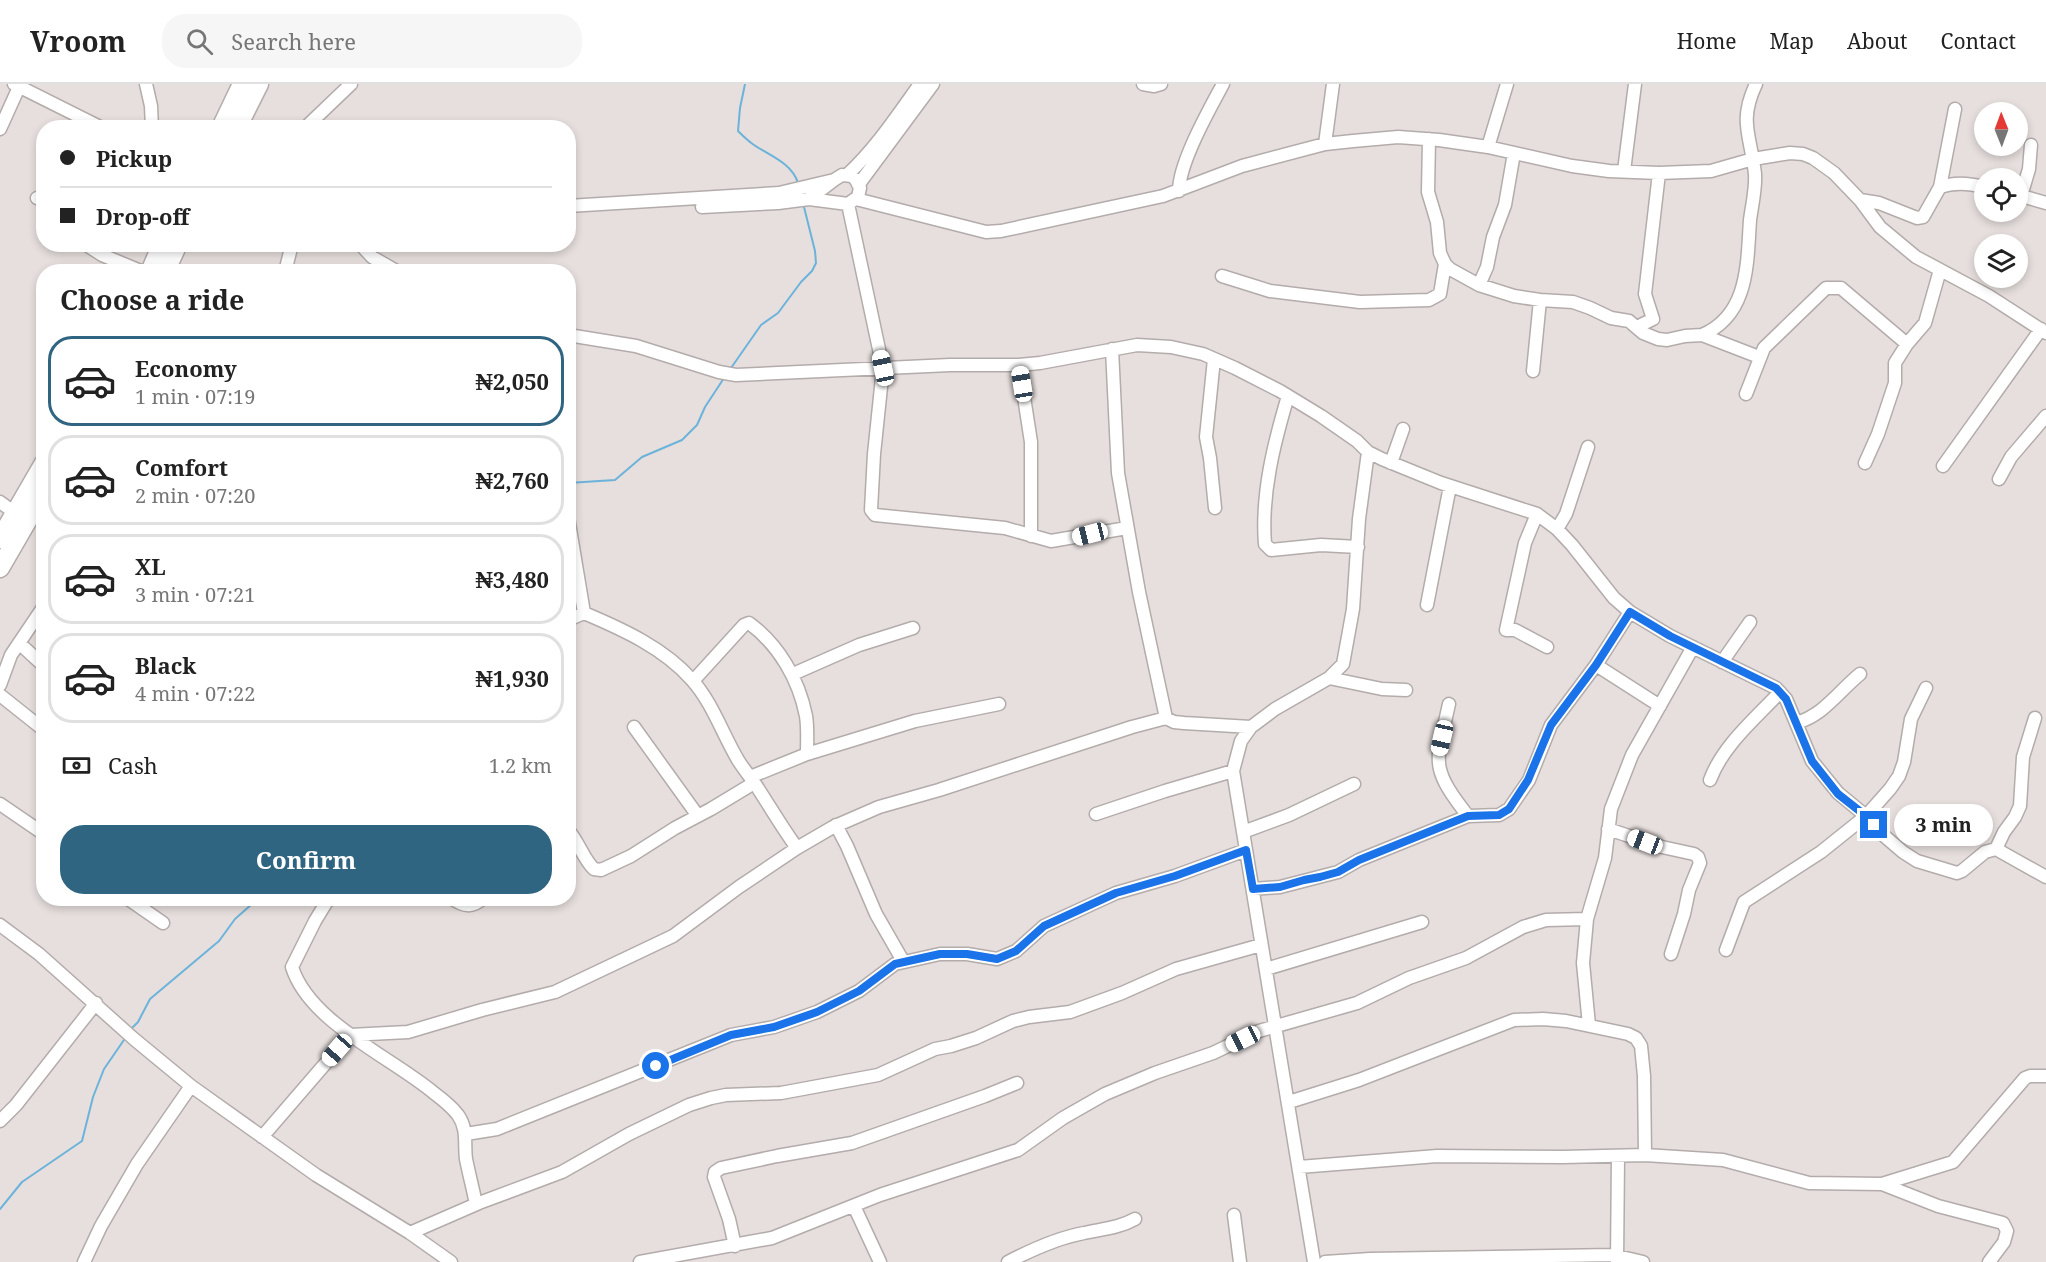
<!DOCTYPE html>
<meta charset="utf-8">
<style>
:root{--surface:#fff;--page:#f6f6f6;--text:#222;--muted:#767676;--line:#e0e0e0;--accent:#306581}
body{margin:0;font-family:"Noto Serif",serif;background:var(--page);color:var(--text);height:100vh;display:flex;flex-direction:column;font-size:22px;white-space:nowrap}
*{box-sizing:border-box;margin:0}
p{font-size:20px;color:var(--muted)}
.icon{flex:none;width:33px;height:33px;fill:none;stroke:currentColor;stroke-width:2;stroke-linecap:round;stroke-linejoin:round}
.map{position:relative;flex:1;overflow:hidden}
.drawer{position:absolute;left:36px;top:180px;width:540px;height:642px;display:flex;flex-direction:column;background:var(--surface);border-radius:24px;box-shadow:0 3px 9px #0003}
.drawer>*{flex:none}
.guide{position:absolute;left:36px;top:36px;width:540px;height:132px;border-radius:24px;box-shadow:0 3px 9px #0003;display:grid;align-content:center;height:132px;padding:0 24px;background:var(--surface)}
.needle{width:39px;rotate:359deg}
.controls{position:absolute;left:1974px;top:18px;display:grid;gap:12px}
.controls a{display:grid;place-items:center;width:54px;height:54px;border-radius:50%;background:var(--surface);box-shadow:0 3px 9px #0003;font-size:30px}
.end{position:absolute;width:27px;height:27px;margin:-14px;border:8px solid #1a73e8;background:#fff;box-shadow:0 0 0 3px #fff}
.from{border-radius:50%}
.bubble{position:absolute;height:42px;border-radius:21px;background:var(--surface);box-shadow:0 3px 9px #0003;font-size:20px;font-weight:700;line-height:42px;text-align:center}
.car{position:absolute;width:18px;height:36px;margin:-18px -9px;border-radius:8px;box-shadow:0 0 4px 2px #0007;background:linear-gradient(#fff 24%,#345 0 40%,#fff 0 76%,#345 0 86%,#fff 0)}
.guide b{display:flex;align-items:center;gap:21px;height:57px;font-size:22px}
.guide b+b{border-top:2px solid var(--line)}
.guide i{width:15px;height:15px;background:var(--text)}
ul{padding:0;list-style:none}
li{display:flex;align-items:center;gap:18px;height:90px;margin:0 12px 9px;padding:0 12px;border:3px solid var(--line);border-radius:24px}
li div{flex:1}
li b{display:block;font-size:22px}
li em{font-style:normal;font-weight:700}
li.on{border-color:var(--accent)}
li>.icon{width:54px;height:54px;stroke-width:1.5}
h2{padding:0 24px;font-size:27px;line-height:72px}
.pay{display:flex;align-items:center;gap:15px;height:66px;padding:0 24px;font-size:22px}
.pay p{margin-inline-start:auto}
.primary-button{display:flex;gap:12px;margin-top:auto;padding:12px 24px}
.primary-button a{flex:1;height:69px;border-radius:24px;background:var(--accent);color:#fff;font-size:24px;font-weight:700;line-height:69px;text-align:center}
header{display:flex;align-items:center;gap:36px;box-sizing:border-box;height:84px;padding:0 30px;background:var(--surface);border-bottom:2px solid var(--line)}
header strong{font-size:28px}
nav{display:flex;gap:33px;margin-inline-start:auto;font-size:21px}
.search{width:420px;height:54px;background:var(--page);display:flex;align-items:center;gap:15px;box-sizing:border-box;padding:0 21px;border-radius:24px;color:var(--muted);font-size:22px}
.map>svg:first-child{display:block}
</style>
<header>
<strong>Vroom</strong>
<div class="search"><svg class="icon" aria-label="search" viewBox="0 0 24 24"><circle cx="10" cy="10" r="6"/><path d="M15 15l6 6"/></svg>Search here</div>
<nav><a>Home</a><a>Map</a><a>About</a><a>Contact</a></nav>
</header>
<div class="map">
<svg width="2046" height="1178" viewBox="0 0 2046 1178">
<rect width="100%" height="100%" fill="#e6dfdd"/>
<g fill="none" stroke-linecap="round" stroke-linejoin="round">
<path stroke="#6cb3db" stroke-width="2" d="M 745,0 L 740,24 L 738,47 C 743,52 748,57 754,61 C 769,71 792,79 798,99
M 731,284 L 761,241 L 778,229 L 801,198 L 812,187 L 816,179 L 815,167 L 803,119
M 568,399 L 615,396 L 642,373 L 682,356 L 697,341 L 705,323 L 724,294
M 131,945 L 138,938 L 150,915 L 219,857 L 235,835 L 252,820 L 256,814
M 0,1125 L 22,1098 L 82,1057 L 93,1013 L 104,985 L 126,953"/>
<g stroke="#b3acab" stroke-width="15">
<path id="minor" d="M 14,0 L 102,44
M 146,0 L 151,22 L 152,44
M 1143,0 L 1154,2 L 1161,0
M 305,44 L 351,0
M 0,45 L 19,3
M 1429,55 L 1428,108 L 1437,138 L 1440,169 L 1445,180 L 1450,185 L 1479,201 L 1514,212 L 1540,216 L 1573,218 L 1590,224 L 1611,234 L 1629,237 L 1643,249 L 1658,255 L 1667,256 L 1685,252 L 1702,251 L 1759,273
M 1325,60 L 1333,0
M 1488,63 L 1507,0
M 1624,87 L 1635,0
M 847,91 C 876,64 897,32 920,0
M 859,100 L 933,0
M 1940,103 L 1955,25
M 1179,107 C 1179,79 1209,26 1223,0
M 2018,111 L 2046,119
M 2021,112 L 2029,85 L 2031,61
M 37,114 L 44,116
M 856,115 L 986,148 L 1001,147 L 1163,112 L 1242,82 L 1325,60 L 1353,57 L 1398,53 L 1439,56 L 1488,63 L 1572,82 L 1609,87 L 1659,89 L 1711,87 L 1753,75 L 1790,69 L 1803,70 L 1813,74 L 1834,89 L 1860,116 L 1880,143 L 1916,173 L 1989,212 L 2046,249
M 1860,116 L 1879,119 L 1917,134 L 1923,133 L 1940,103 C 1954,98 1969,99 1984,103
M 848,120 L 883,284 L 874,370 L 871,426 L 875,431 L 1005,444 L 1051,457 L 1127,444
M 568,122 L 779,109 L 834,96 L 842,91 L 852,92 L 856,96 L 860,104 L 858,113 L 848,120 L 809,115 L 834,96
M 702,123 L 778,119 L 809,115
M 85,160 L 102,171 L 143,188
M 360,160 L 372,173 L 398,188
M 285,188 L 292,160
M 1222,192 L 1270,207 L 1360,218 L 1429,216 L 1440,210 L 1445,180
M 1479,201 L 1487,183 L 1493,153 L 1505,121 L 1514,69
M 1637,243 L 1653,235 L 1645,210 L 1659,89
M 568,251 L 636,262 L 719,288 L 736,291 L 950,281 L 1019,281 L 1040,279 L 1137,261 L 1171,263 L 1203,270 L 1235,284 L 1280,307 L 1321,332 L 1357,357 L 1368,368 L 1382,375 L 1441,399 L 1537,430 L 1557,445 L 1572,461 L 1614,514 L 1630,528 L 1670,552 L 1776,604 L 1786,615 L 1812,677 L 1838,709 L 1866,732 L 1882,750 L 1903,768 L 1917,777 L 1957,789 L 1962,787 L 1985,768 L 1996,765 L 2004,748 L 2015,733 L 2020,722 L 2023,673 L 2035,634
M 1702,251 C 1749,231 1747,180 1750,136 C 1752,121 1756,105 1755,90 C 1751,52 1738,38 1756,0
M 1214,275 L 1206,353 L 1210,374 L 1215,424
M 1019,281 L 1031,358 L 1031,452
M 1533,287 L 1540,216
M 1746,310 L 1764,264 L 1826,204 L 1841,204 L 1907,260
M 1288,312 C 1274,359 1261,410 1265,460 L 1271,466 L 1321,461 L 1358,463
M 1391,379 L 1403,345
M 1865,379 L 1878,350 L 1895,299 L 1895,279 L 1907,260 L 1925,239 L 1940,186
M 1943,382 L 2041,245
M 1999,395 L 2011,373 L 2046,332
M 0,418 L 15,429
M 1537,430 L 1525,459 L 1506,546 L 1515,546 L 1547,563
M 568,433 L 584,529
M 1557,445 L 1566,430 L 1588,363
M 1427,521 L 1450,402
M 568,536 L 584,529 C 622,545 664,564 692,596 C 712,618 723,651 738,676 C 744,686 753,696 759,706 C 772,726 783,745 797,764
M 19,559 L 44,582
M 1722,578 L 1750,538
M 1596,581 L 1660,622
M 793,590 L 859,561 L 913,544
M 1329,594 L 1382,605 L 1406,606
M 693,597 L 744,541 L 749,539 C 779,561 799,596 806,632 C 808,644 807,658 807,670
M 0,601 L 11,571 L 44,522
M 0,611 L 44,646
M 1449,620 C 1436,679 1429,682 1468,732
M 1166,634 L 1174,638 L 1184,639 L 1251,643
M 1796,639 C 1824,631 1838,608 1860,590
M 634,643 L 698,732
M 750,693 L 807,670 L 915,637 L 999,620
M 1710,696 C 1723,661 1755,635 1780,608
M 0,720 L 44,750
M 1096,730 L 1165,707 L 1233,687
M 836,741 L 847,762 L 876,830 L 903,877
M 1608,745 L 1662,763 L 1694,770 L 1698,773 L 1700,779 L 1689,806 L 1684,830 L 1671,870
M 568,746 C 579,758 583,775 594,785 L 601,786 L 631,772 L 675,744 L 711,725 L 754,699
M 1243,748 L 1289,731 L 1354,700
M 1996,765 L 2046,793
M 1253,805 L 1280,803 L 1338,788 L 1359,776 L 1468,732 L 1499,731 L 1509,725 L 1529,696 L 1551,641 L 1596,581 L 1630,528
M 127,814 L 163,839
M 329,814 L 315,837 L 292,883 C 309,938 391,973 434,1009 C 442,1015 452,1023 458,1031 C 468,1045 464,1060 466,1075 C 469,1090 473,1105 476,1120
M 451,814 C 463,822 472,825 483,814
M 0,841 L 39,870 L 134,955 L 191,1002 L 316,1091 L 410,1149 L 451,1178
M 1726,866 L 1744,818 L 1821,768 L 1866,732 L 1890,705 L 1899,692 L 1904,678 L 1911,635 L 1926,604
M 1266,885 L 1422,838
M 1589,941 L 1583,879 L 1587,835 L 1605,774 L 1611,725 L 1632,671 L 1693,563
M 1289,1018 L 1359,996 L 1514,936 L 1543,935 L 1566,937 L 1628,950 L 1636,954 L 1641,962 L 1644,992 L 1645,1071 L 1563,1073 L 1437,1072 L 1299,1083
M 0,1037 L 16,1021 L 96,919
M 466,1050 L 497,1045 L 731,951 L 774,943 L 817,928 L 859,907 L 895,880 L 940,870 L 967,870 L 997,875 L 1016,867 L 1044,842 L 1116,809 L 1175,792 L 1246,766
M 262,1053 L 350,951 L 408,948 L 482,926 L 555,908 L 673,852 L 739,803 L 797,764 L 833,743 L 879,723 L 939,706 L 1132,643 L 1166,634 L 1139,508 L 1118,389 L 1112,265
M 1645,1071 L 1723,1076 L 1809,1099 L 1882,1100 L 1938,1122 L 2003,1139 L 2007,1147 L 2004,1158 L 1989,1178
M 1882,1100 L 1953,1078 L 2025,994 L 2030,992 L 2046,992
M 854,1122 L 880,1178
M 1234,1131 L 1240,1178
M 410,1149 L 479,1119 L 562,1088 L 629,1050 L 689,1021 L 711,1014 L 726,1011 L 781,1009 L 878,991 L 935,965 L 951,962 L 976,954 L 1013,937 L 1029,933 L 1070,928 L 1122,909 L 1176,885 L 1261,861
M 735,1162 L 729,1135 L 714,1093 L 715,1088 L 721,1084 L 777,1072 L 852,1059 L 985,1012 L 1017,999
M 84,1178 L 101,1142 L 137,1080 L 191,1002
M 640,1178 L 772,1154 L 880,1111 L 1018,1066 L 1063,1034 L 1105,1010 L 1155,989 L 1213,969 L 1259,947 L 1357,919 L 1409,894 L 1466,874 L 1523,843 L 1546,836 L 1587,835
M 1008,1178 C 1033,1165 1057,1154 1084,1149 C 1102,1145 1119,1144 1135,1135
M 1314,1178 L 1233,687 L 1241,657 L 1251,643 L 1275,625 L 1329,594 L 1343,580 L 1353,525 L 1359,435 L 1368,368
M 1325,1178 L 1370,1175 L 1613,1171 L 1643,1178
M 1617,1178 L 1618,1072"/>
</g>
<g stroke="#b3acab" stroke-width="21">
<path id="highway" d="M 221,44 L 242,0
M 237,44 L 259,0
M 150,188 L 162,160
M 165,188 L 178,160
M 0,455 L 44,379
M 0,484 L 44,408"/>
</g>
<use href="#minor" stroke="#fff" stroke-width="12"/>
<use href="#highway" stroke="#fff" stroke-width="18"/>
</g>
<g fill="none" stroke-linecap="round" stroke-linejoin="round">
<path stroke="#1a73e8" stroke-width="8" d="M 656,982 L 731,951 L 774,943 L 817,928 L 859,907 L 895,880 L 940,870 L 967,870 L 997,875 L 1016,867 L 1044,842 L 1116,809 L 1175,792 L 1246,766 L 1253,805 L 1280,803 L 1304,796 L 1320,793 L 1338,788 L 1359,776 L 1468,732 L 1499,731 L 1509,725 L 1528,696 L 1551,641 L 1596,581 L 1630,528 L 1670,552 L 1776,604 L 1786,615 L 1812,677 L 1838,710 L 1866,732 L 1874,741"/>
</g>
</svg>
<div class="controls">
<a><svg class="needle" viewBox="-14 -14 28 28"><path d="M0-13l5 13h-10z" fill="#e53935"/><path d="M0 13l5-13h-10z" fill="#767676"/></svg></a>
<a><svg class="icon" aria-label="locate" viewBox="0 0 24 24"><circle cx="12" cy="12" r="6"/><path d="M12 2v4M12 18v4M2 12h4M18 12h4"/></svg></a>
<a><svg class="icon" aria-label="layers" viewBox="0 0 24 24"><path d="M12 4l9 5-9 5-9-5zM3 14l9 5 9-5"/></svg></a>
</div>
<i class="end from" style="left:656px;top:982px"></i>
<i class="end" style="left:1874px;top:741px"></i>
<div class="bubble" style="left:1894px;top:720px;width:99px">3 min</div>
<i class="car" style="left:883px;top:284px;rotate:348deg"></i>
<i class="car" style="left:1022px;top:300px;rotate:351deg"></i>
<i class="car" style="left:1090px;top:450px;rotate:256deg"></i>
<i class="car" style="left:1442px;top:654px;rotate:193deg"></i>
<i class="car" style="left:1645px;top:758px;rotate:291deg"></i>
<i class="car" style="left:1243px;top:955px;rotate:244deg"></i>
<i class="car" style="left:337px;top:966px;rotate:221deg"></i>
<div class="guide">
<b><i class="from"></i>Pickup</b>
<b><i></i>Drop-off</b>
</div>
<section class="drawer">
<h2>Choose a ride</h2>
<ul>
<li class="on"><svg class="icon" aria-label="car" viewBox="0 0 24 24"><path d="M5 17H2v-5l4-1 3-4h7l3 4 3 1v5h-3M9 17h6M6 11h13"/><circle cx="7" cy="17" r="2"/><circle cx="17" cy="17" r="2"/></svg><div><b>Economy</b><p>1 min · 07:19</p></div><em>₦2,050</em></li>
<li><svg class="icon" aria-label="car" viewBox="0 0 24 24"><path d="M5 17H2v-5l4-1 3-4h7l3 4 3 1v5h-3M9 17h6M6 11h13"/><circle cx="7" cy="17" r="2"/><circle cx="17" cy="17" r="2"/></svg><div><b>Comfort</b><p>2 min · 07:20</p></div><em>₦2,760</em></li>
<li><svg class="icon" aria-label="car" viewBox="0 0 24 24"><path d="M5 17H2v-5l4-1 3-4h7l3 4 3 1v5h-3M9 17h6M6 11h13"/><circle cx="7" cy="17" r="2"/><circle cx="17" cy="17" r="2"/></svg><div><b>XL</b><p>3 min · 07:21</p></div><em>₦3,480</em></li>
<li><svg class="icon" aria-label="car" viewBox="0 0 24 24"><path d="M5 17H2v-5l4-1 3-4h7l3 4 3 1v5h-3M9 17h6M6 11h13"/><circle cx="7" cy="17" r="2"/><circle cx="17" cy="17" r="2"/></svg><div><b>Black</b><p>4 min · 07:22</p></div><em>₦1,930</em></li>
</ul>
<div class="pay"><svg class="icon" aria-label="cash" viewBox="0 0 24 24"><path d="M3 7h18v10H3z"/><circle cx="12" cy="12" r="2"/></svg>Cash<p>1.2 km</p></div>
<div class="primary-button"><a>Confirm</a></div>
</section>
</div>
